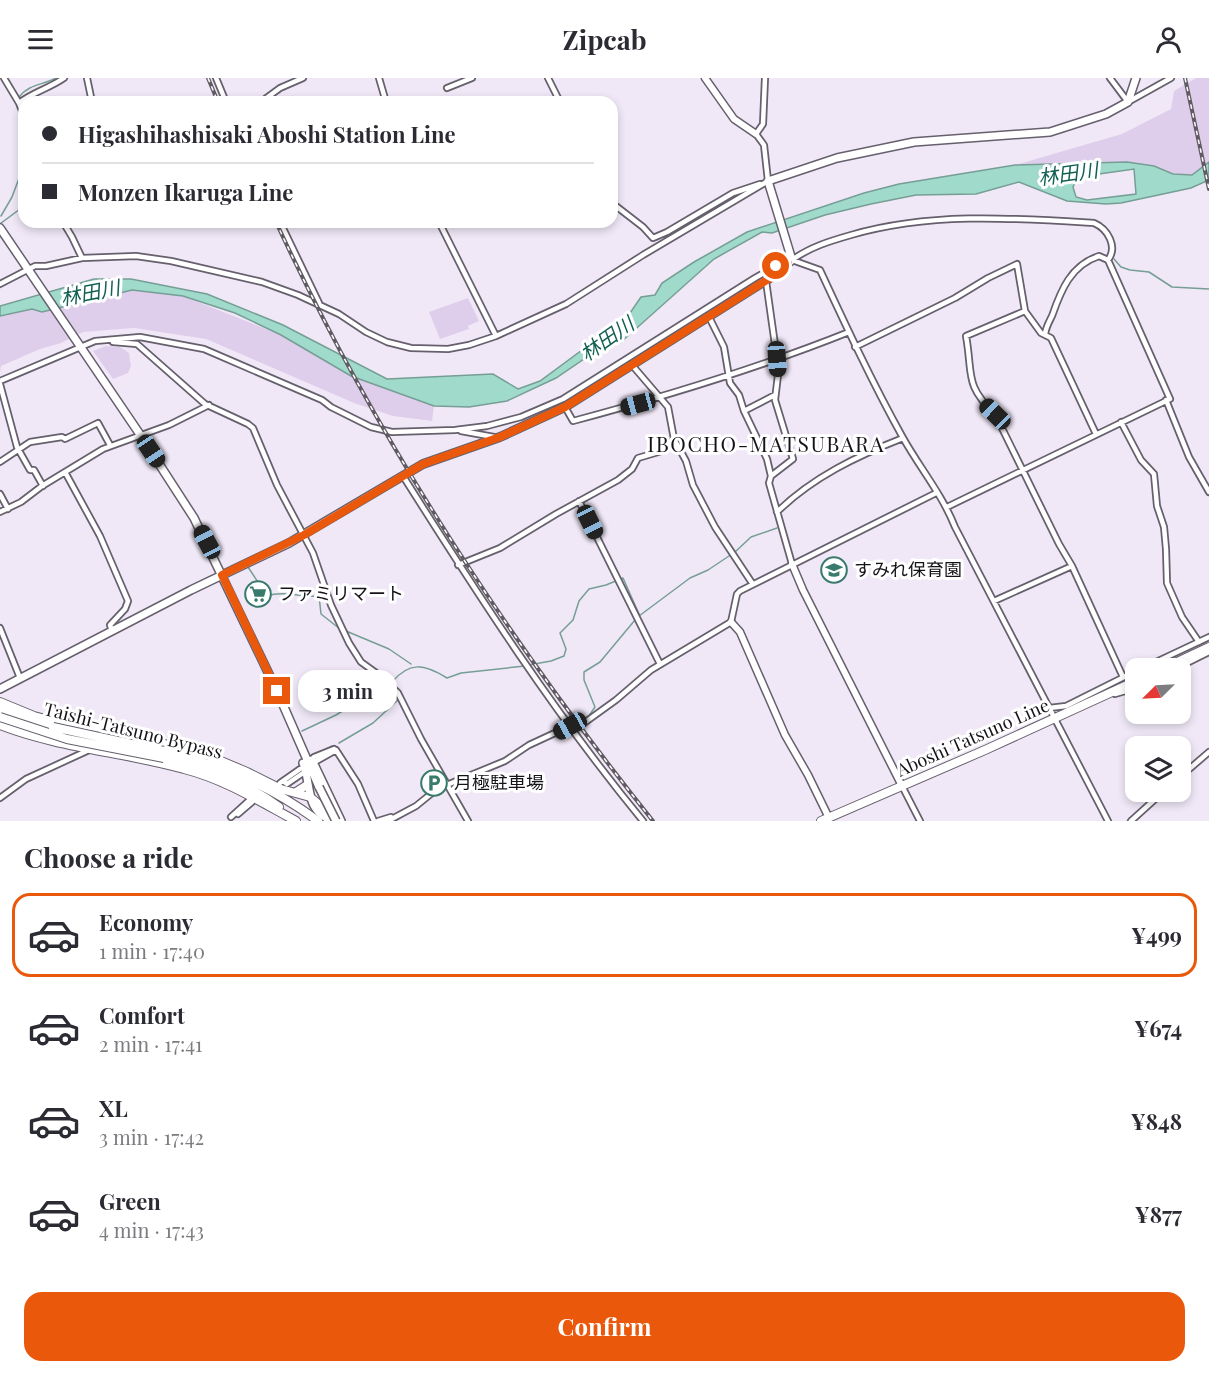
<!DOCTYPE html>
<meta charset="utf-8">
<style>
:root{--surface:#fff;--page:#f7f7f7;--text:#2b2b33;--muted:#7c7c81;--line:#e1e1e2;--accent:#ea580c}
body{margin:0;font-family:"Playfair Display","Noto Sans JP",serif;background:var(--page);color:var(--text);height:100vh;display:flex;flex-direction:column;font-size:22px;white-space:nowrap}
*{box-sizing:border-box;margin:0}
p{font-size:20px;color:var(--muted)}
.icon{flex:none;width:33px;height:33px;fill:none;stroke:currentColor;stroke-width:2;stroke-linecap:round;stroke-linejoin:round}
.map{position:relative;height:743px;overflow:hidden}
.panel{display:flex;flex-direction:column;background:var(--surface);flex:1}
.panel>*{flex:none}
.banner{position:absolute;left:18px;top:18px;width:600px;height:132px;border-radius:18px;box-shadow:0 3px 9px #0003;display:grid;align-content:center;height:132px;padding:0 24px;background:var(--surface)}
.needle{width:39px;rotate:246deg}
.buttons{position:absolute;left:1125px;top:580px;display:grid;gap:12px}
.buttons a{display:grid;place-items:center;width:66px;height:66px;border-radius:12px;background:var(--surface);box-shadow:0 3px 9px #0003;font-size:30px}
.end{position:absolute;width:27px;height:27px;margin:-14px;border:8px solid #ea580c;background:#fff;box-shadow:0 0 0 3px #fff}
.from{border-radius:50%}
.bubble{position:absolute;height:42px;border-radius:18px;background:var(--surface);box-shadow:0 3px 9px #0003;font-size:20px;font-weight:700;line-height:42px;text-align:center}
.car{position:absolute;width:18px;height:36px;margin:-18px -9px;border-radius:8px;box-shadow:0 0 4px 2px #0007;background:linear-gradient(#222 24%,#8ab4d8 0 40%,#222 0 76%,#8ab4d8 0 86%,#222 0)}
.banner b{display:flex;align-items:center;gap:21px;height:57px;font-size:22px}
.banner b+b{border-top:2px solid var(--line)}
.banner i{width:15px;height:15px;background:var(--text)}
ul{padding:0;list-style:none}
li{display:flex;align-items:center;gap:18px;height:84px;margin:0 12px 9px;padding:0 12px;border:3px solid transparent;border-radius:18px}
li div{flex:1}
li b{display:block;font-size:22px}
li em{font-style:normal;font-weight:700}
li.selected{border-color:var(--accent)}
li>.icon{width:54px;height:54px;stroke-width:1.5}
h2{padding:0 24px;font-size:27px;line-height:72px}
.cta{display:flex;gap:12px;margin-top:auto;padding:12px 24px}
.cta a{flex:1;height:69px;border-radius:18px;background:var(--accent);color:#fff;font-size:24px;font-weight:700;line-height:69px;text-align:center}
header{display:flex;justify-content:space-between;align-items:center;height:78px;padding:0 24px;background:var(--surface);font-size:27px;font-weight:700}
.map>svg:first-child{display:block}
</style>
<header><svg class="icon" aria-label="menu" viewBox="0 0 24 24"><path d="M4 6h16M4 12h16M4 18h16"/></svg>Zipcab<svg class="icon" aria-label="person" viewBox="0 0 24 24"><circle cx="12" cy="8" r="4"/><path d="M4 21q1-7 8-7t8 7"/></svg></header>
<div class="map">
<svg width="1209" height="743" viewBox="0 0 1209 743">
<rect width="100%" height="100%" fill="#f0e8f7"/>
<path fill="#dfceeb" d="M 1196,0 L 1209,0 L 1209,84 L 1192,97 L 1173,96 L 1154,88 L 1127,84 L 1015,87 L 1122,56 L 1171,31 L 1174,13 Z
M 132,212 L 183,218 L 281,257 L 351,298 L 434,328 L 432,343 L 393,338 L 354,325 L 206,261 L 134,250 L 83,254 L 61,265 L 40,271 L 1,288 L 0,294 L 0,238 L 2,237 L 32,231 L 42,234 Z
M 468,220 L 479,243 L 468,248 L 469,251 L 440,261 L 429,234 Z
M 106,268 L 120,269 L 129,275 L 131,288 L 128,295 L 113,301 L 93,273 Z"/>
<path fill="#9fdacb" stroke="#769e95" stroke-width="1.5" fill-rule="evenodd" d="M 1127,84 L 1154,88 L 1173,96 L 1192,97 L 1209,84 L 1209,102 L 1191,110 L 1121,125 L 1106,126 L 1067,123 L 1019,104 L 976,116 L 916,117 L 871,126 L 825,137 L 772,155 L 762,154 L 714,181 L 620,265 L 612,262 L 556,300 L 507,323 L 469,329 L 434,328 L 351,298 L 281,257 L 235,235 L 183,218 L 132,212 L 42,234 L 32,231 L 0,238 L 0,228 L 94,201 L 131,201 L 207,216 L 283,247 L 387,301 L 493,296 L 518,311 L 540,303 L 628,238 L 641,219 L 655,217 L 662,205 L 694,184 L 747,154 L 864,115 L 899,106 L 1015,87 ZM 1134,91 L 1136,116 L 1087,122 L 1076,119 L 1073,109 L 1078,99 Z"/>
<g fill="none" stroke-linecap="round" stroke-linejoin="round">
<path stroke="#769e95" stroke-width="1.5" d="M 274,17 L 280,14
M 19,19 C 29,6 43,7 56,0
M 20,35 L 24,61
M 1,138 L 12,119 L 24,87
M 0,146 L 24,128
M 1114,181 L 1121,189 L 1130,192 L 1149,194 L 1172,209 L 1209,211
M 248,489 L 267,518 C 284,512 302,520 319,518 L 321,536 L 340,551
M 639,538 L 690,500 L 708,492 L 735,474 L 751,459 L 777,450
M 346,553 L 389,571 L 411,586
M 529,587 L 551,583 L 564,578 L 566,571 L 560,555 L 573,542 L 579,523 L 589,511 L 606,507 L 623,500 L 639,536
M 392,604 C 410,583 424,586 447,600 L 461,595 L 525,588
M 573,648 L 588,639 L 595,629 L 584,602 L 584,594 L 600,584 L 635,542
M 302,653 L 336,637 L 387,606
M 549,660 L 566,652
M 339,665 L 373,645 L 399,621
M 321,674 L 332,668
M 480,696 L 503,686
M 395,743 L 414,731"/>
<g stroke="#665f6c" stroke-width="8">
<path id="minor" d="M 4,0 L 19,25 L 24,38
M 87,0 L 92,24
M 216,0 L 226,24
M 379,0 L 386,24
M 548,0 L 560,24
M 765,0 L 763,46 L 756,56 L 764,67 L 768,103
M 1110,0 L 1128,24 L 1171,0
M 447,10 L 472,0
M 261,24 L 280,10 L 303,0
M 19,25 C 33,14 50,10 64,0
M 612,125 L 643,149 L 653,160 L 667,154 L 733,115 L 760,106
M 63,144 L 72,159 L 82,180
M 280,144 L 319,225
M 439,144 L 496,258
M 1108,182 C 1118,169 1108,151 1094,145 C 1013,140 931,134 851,157 C 830,163 810,169 792,182 L 820,192 C 846,248 872,304 902,358 C 919,389 942,416 955,449 L 1108,743
M 766,203 L 777,281 L 778,297 L 775,322 L 793,381 L 771,398
M 0,206 L 35,188 L 46,188 L 82,180 L 136,178 L 171,183 L 262,204 L 298,217 L 339,236 L 366,254 L 387,264 L 411,270 L 448,271 L 469,267 L 496,258 L 566,226 L 643,177 L 768,103
M 1025,233 L 966,258 C 973,296 964,307 995,336 L 1059,466 L 1072,488
M 709,239 L 724,269 L 730,305 L 739,317 L 744,333 L 767,381 L 771,398 L 769,405 L 792,486
M 113,264 L 137,266 L 205,326 L 248,346 L 253,350 L 277,407 L 313,475 L 331,527 L 349,565 L 361,584 L 379,597 L 398,615 L 421,661 L 468,743
M 855,269 L 955,220 L 988,200 L 1017,186 L 1025,233 L 1041,255 L 1051,260 L 1096,356
M 632,287 L 668,329 L 674,361 L 686,383 L 693,407 L 715,449 L 752,505
M 0,303 L 95,263 L 140,259 L 204,271 L 322,322 L 331,329 L 371,349 L 392,354 L 455,352 L 487,348 L 521,339 L 563,321 L 755,200 L 776,188 L 784,186
M 0,306 L 17,369 L 30,392 L 34,392 L 43,408
M 1166,322 L 1189,379 L 1209,414
M 565,329 L 573,343 C 667,318 759,290 849,254
M 744,333 L 775,317
M 1121,344 L 1141,382 L 1154,396 L 1157,428 L 1164,449 L 1166,471 L 1167,505 L 1182,539 L 1199,564
M 461,353 L 494,359
M 0,384 L 30,364 L 62,359 L 65,361 L 98,345 L 110,367
M 65,394 L 100,458 L 128,523 L 125,531 L 110,547 L 112,553
M 403,398 C 478,517 554,635 643,743
M 0,416 L 8,431
M 579,423 L 660,586
M 947,429 L 1170,321 L 1108,182 L 1099,178 C 1071,187 1061,212 1052,238 C 1049,244 1046,249 1045,256
M 0,434 L 21,424 L 42,408 L 103,371 L 169,347 L 209,327
M 777,434 C 813,399 857,378 903,360
M 458,487 L 500,470 L 556,436 L 618,402 L 632,391 L 638,380 L 665,372 L 674,361
M 994,523 L 1072,488 L 1123,599
M 0,550 L 20,600
M 1141,591 L 1209,559
M 1175,591 L 1209,574
M 1115,616 L 1136,610
M 1049,630 L 1066,628 L 1136,593
M 573,653 L 616,622 L 651,592 L 731,544 L 737,516 L 740,513 L 936,415
M 314,679 L 334,671
M 313,685 L 336,672 L 358,706 L 374,743
M 1180,699 L 1209,674
M 283,703 L 287,706 L 306,693
M 280,705 L 300,691
M 902,708 L 920,743
M 0,720 L 26,701 L 89,672
M 238,736 L 252,724
M 231,739 L 253,719
M 378,743 L 391,739
M 388,743 L 416,728 L 437,711 L 505,683 L 529,667 L 570,648
M 1131,743 L 1163,714"/>
</g>
<g stroke="#665f6c" stroke-width="9">
<path id="tertiary" d="M 705,0 L 734,41 L 756,56
M 792,486 L 803,512 L 902,708
M 731,544 L 740,554 L 785,657 L 808,697 L 829,740"/>
</g>
<g stroke="#665f6c" stroke-width="10">
<path id="secondary" d="M 0,150 L 141,358 L 194,440 L 277,613 L 319,709
M 0,611 L 191,512 L 289,465 L 423,386 L 500,359 L 565,329 L 773,198 L 792,182 L 768,103 L 837,80 L 914,64 L 1050,54 L 1106,36 L 1128,24 L 1136,0
M 312,682 L 341,743
M 303,685 C 312,707 304,733 333,743"/>
</g>
<g stroke="#665f6c" stroke-width="10">
<path id="primary" d="M 1162,591 L 1209,569
M 821,743 L 985,672 L 1136,603"/>
</g>
<g stroke="#665f6c" stroke-width="10">
<path id="trunk" d="M 0,624 L 34,638 L 57,644 L 161,665 L 209,678 L 247,694 L 281,711 L 310,719 L 333,738
M 0,631 L 53,649
M 0,647 C 59,670 123,674 184,691 C 224,701 259,723 296,743
M 164,673 C 224,689 268,706 318,743
M 164,680 C 205,692 245,703 279,729
M 296,714 L 307,707"/>
</g>
<use href="#minor" stroke="#fff" stroke-width="4.5"/>
<use href="#tertiary" stroke="#fff" stroke-width="6"/>
<use href="#secondary" stroke="#fff" stroke-width="7"/>
<use href="#primary" stroke="#fff" stroke-width="8"/>
<use href="#trunk" stroke="#fff" stroke-width="8"/>
<g stroke="#605b63" stroke-width="4">
<path id="rail" d="M 208,0 L 218,24
M 1185,0 L 1209,111
M 276,144 C 375,358 506,559 653,743"/>
</g>
<use href="#rail" stroke="#fff" stroke-width="1.5" stroke-dasharray="4.5" stroke-linecap="butt"/>
<g stroke="#665f6c" stroke-width="10" stroke-linecap="butt">
<path id="secondary-bridge" d="M 319,709 L 336,743"/>
</g>
<g stroke="#665f6c" stroke-width="10" stroke-linecap="butt">
<path id="trunk-bridge" d="M 0,639 L 67,661 L 164,680
M 53,649 L 164,673"/>
</g>
<use href="#secondary-bridge" stroke="#fff" stroke-width="7"/>
<use href="#trunk-bridge" stroke="#fff" stroke-width="8"/>
</g>
<g fill="none" stroke-linecap="round" stroke-linejoin="round">
<path stroke="#ea580c" stroke-width="8" d="M 277,613 L 222,497 L 304,457 L 423,386 L 500,359 L 565,329 L 773,198 L 788,185 L 776,188"/>
</g>
<defs>
<g id="school-ring" transform="scale(1.35)"><circle r="9.5" fill="#fff" stroke="#387b6c" stroke-width="1.5"/><path d="M0-5L7-2L0 1L-7-2ZM-4 1L0 2.5L4 1V4Q0 6-4 4Z" fill="#387b6c"/></g>
<g id="supermarket-ring" transform="scale(1.35)"><circle r="9.5" fill="#fff" stroke="#387b6c" stroke-width="1.5"/><path d="M-6-5.5h2.5l.6 2H6L4.5 2H-2.5L-4.4-4H-6ZM-1.5 3.2a1.3 1.3 0 1 0 .1 0ZM3 3.2a1.3 1.3 0 1 0 .1 0Z" fill="#387b6c"/></g>
<g id="parking-ring" transform="scale(1.35)"><circle r="9.5" fill="#fff" stroke="#387b6c" stroke-width="1.5"/><path d="M-3.5-5.5H1a3.5 3.5 0 0 1 0 7H-1V5.5H-3.5ZM-1-3.4V-.6H.8a1.4 1.4 0 0 0 0-2.8Z" fill="#387b6c"/></g>
</defs>
<g fill-rule="evenodd">
<use href="#school-ring" x="834" y="492"/>
<use href="#supermarket-ring" x="258" y="516"/>
<use href="#parking-ring" x="434" y="705"/>
</g>
<g text-anchor="middle" stroke-width="6" stroke-linejoin="round" paint-order="stroke">
<g font-size="18" fill="#161318" stroke="#fff" text-anchor="start">
<text x="854" y="498">すみれ保育園</text>
<text x="278" y="522">ファミリマート</text>
<text x="454" y="711">月極駐車場</text>
</g>
<g font-size="18" fill="#161318" stroke="#fff">
<text transform="translate(133 653) rotate(14)" y="6">Taishi-Tatsuno Bypass</text>
<text transform="translate(973 660) rotate(-24)" y="6">Aboshi Tatsuno Line</text>
</g>
<g font-size="20" font-style="italic" fill="#126052" stroke="#fff">
<text transform="translate(1068 96) rotate(-8)" y="7">林田川</text>
<text transform="translate(90 215) rotate(-11)" y="7">林田川</text>
<text transform="translate(607 261) rotate(-35)" y="7">林田川</text>
</g>
<g font-size="21" letter-spacing="1.5" fill="#161318" stroke="#fff">
<text x="766" y="374">IBOCHO-MATSUBARA</text>
</g>
</g>
</svg>
<div class="buttons">
<a><svg class="needle" viewBox="-14 -14 28 28"><path d="M0-13l5 13h-10z" fill="#e53935"/><path d="M0 13l5-13h-10z" fill="#7c7c81"/></svg></a>
<a><svg class="icon" aria-label="layers" viewBox="0 0 24 24"><path d="M12 4l9 5-9 5-9-5zM3 14l9 5 9-5"/></svg></a>
</div>
<i class="end from" style="left:776px;top:188px"></i>
<i class="end" style="left:277px;top:613px"></i>
<div class="bubble" style="left:298px;top:592px;width:99px">3 min</div>
<i class="car" style="left:777px;top:281px;rotate:176deg"></i>
<i class="car" style="left:638px;top:326px;rotate:255deg"></i>
<i class="car" style="left:995px;top:336px;rotate:314deg"></i>
<i class="car" style="left:151px;top:373px;rotate:146deg"></i>
<i class="car" style="left:590px;top:444px;rotate:154deg"></i>
<i class="car" style="left:207px;top:464px;rotate:332deg"></i>
<i class="car" style="left:570px;top:648px;rotate:241deg"></i>
<div class="banner">
<b><i class="from"></i>Higashihashisaki Aboshi Station Line</b>
<b><i></i>Monzen Ikaruga Line</b>
</div>
</div>
<section class="panel">
<h2>Choose a ride</h2>
<ul>
<li class="selected"><svg class="icon" aria-label="car" viewBox="0 0 24 24"><path d="M5 17H2v-5l4-1 3-4h7l3 4 3 1v5h-3M9 17h6M6 11h13"/><circle cx="7" cy="17" r="2"/><circle cx="17" cy="17" r="2"/></svg><div><b>Economy</b><p>1 min · 17:40</p></div><em>¥499</em></li>
<li><svg class="icon" aria-label="car" viewBox="0 0 24 24"><path d="M5 17H2v-5l4-1 3-4h7l3 4 3 1v5h-3M9 17h6M6 11h13"/><circle cx="7" cy="17" r="2"/><circle cx="17" cy="17" r="2"/></svg><div><b>Comfort</b><p>2 min · 17:41</p></div><em>¥674</em></li>
<li><svg class="icon" aria-label="car" viewBox="0 0 24 24"><path d="M5 17H2v-5l4-1 3-4h7l3 4 3 1v5h-3M9 17h6M6 11h13"/><circle cx="7" cy="17" r="2"/><circle cx="17" cy="17" r="2"/></svg><div><b>XL</b><p>3 min · 17:42</p></div><em>¥848</em></li>
<li><svg class="icon" aria-label="car" viewBox="0 0 24 24"><path d="M5 17H2v-5l4-1 3-4h7l3 4 3 1v5h-3M9 17h6M6 11h13"/><circle cx="7" cy="17" r="2"/><circle cx="17" cy="17" r="2"/></svg><div><b>Green</b><p>4 min · 17:43</p></div><em>¥877</em></li>
</ul>
<div class="cta"><a>Confirm</a></div>
</section>
